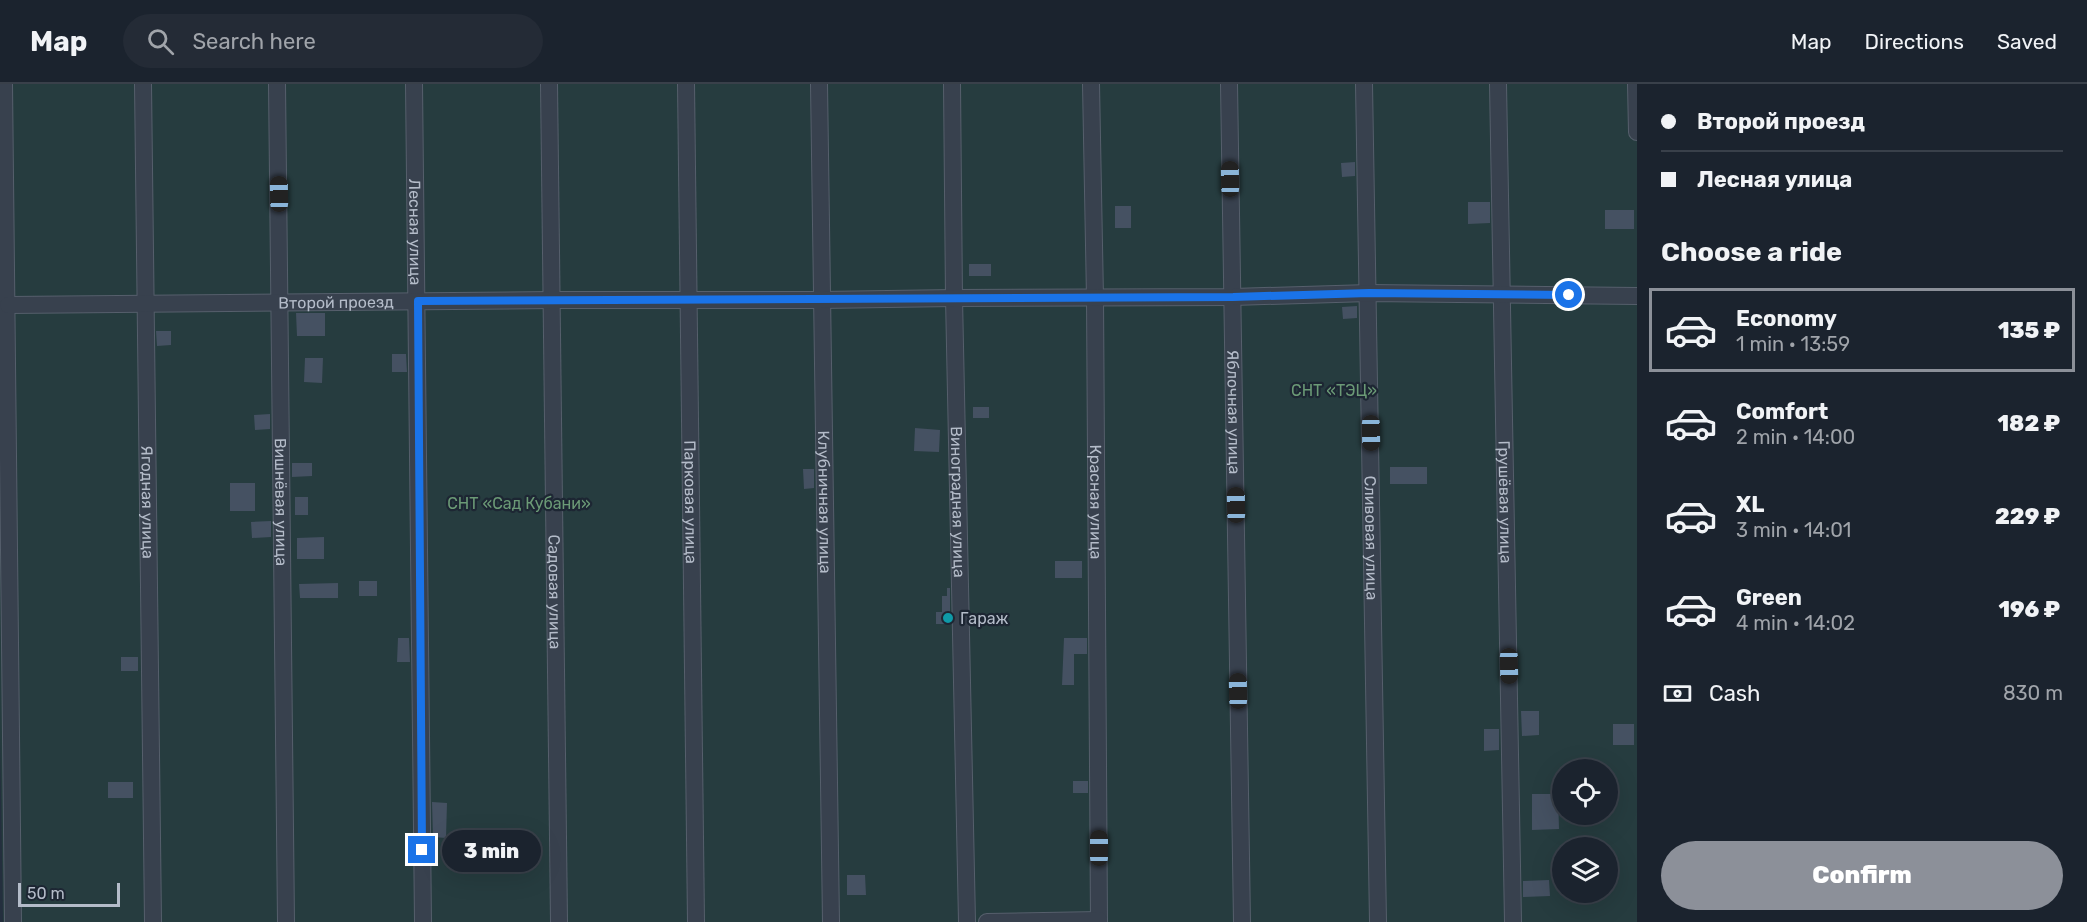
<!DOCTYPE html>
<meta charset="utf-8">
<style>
:root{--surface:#1b232e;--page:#242b36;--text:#f1f3f6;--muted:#a0a4aa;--line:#39404a;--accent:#8c9099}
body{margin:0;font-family:Rubik,sans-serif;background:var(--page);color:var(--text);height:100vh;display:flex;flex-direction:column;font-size:22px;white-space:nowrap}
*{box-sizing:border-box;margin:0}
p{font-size:20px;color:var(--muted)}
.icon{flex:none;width:33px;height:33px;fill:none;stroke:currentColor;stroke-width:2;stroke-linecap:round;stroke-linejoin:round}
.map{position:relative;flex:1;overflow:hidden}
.sheet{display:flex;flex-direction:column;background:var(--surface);width:450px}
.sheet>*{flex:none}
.banner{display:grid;align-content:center;height:132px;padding:0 24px;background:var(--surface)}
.controls{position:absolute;left:1552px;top:675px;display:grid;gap:12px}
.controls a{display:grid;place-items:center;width:66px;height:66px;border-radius:50%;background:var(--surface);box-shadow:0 6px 24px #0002,0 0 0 2px var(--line);font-size:30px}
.scale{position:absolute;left:18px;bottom:15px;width:102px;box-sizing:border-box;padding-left:6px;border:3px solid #b4bcc9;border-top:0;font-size:16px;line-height:21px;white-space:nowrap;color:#b4bcc9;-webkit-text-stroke:4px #1d2633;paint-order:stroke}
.end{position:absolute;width:27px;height:27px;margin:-14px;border:8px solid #1a73e8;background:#fff;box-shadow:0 0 0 3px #fff}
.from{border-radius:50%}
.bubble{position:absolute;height:42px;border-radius:21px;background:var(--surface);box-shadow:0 6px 24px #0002,0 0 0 2px var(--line);font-size:20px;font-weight:800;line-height:42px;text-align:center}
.car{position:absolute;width:18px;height:36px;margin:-18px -9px;border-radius:8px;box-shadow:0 0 4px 2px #0007;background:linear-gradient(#222 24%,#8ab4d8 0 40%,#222 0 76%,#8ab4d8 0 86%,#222 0)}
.banner b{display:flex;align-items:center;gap:21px;height:57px;font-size:22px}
.banner b+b{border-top:2px solid var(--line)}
.banner i{width:15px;height:15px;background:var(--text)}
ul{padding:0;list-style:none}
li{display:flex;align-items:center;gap:18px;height:84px;margin:0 12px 9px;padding:0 12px;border:3px solid transparent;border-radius:0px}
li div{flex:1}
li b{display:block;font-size:22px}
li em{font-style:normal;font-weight:800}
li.active{border-color:var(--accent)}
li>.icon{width:54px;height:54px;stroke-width:1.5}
h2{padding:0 24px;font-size:27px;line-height:72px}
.pay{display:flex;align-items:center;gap:15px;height:66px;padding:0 24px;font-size:22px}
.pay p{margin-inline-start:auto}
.action{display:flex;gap:12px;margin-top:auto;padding:12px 24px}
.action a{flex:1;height:69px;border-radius:36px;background:var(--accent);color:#fff;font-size:24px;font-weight:800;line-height:69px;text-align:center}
header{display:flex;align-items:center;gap:36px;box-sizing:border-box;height:84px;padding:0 30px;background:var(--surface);border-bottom:2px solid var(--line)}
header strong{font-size:28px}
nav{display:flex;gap:33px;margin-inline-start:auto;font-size:21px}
.search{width:420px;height:54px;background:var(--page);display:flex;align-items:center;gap:15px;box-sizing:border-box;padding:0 21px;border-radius:33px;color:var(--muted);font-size:22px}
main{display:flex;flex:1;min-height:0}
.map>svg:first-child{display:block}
</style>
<header>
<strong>Map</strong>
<div class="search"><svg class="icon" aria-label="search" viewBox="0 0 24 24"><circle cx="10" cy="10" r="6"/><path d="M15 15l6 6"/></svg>Search here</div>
<nav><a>Map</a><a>Directions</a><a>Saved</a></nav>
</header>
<main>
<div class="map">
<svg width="1637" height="838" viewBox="0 0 1637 838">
<rect width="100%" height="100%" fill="#242f3e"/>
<path fill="#263c3f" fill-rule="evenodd" d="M 0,0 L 1637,0 L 1637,838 L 3,838 L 0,653 ZM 1563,686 L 1608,686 L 1608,730 L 1563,730 ZM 1563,764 L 1608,764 L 1608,808 L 1563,808 Z"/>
<path fill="#455162" d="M 1355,78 L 1355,92 L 1342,93 L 1341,79 Z
M 1468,118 L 1490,118 L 1490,139 L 1468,140 Z
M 1115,122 L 1131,122 L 1131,144 L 1115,144 Z
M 1605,126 L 1634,126 L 1634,145 L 1605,145 Z
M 969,180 L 991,180 L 991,192 L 969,192 Z
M 1357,222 L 1357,234 L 1343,235 L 1342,223 Z
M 296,229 L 325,229 L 325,252 L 297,252 Z
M 156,247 L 171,247 L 171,261 L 157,262 Z
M 392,270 L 406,270 L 407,288 L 392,288 Z
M 305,274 L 323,274 L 322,299 L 304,298 Z
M 973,323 L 989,323 L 989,334 L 973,334 Z
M 270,330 L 270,345 L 255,346 L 254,331 Z
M 915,344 L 940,346 L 939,368 L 914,367 Z
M 292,379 L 312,379 L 312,392 L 292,393 Z
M 1390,383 L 1427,383 L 1427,400 L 1390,400 Z
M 803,385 L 814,385 L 814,404 L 804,405 Z
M 230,399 L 255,399 L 255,427 L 230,427 Z
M 295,413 L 308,413 L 308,431 L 295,431 Z
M 271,437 L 271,453 L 252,454 L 251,438 Z
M 324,453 L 324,475 L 297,475 L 297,454 Z
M 1055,477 L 1082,477 L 1082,494 L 1055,494 Z
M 359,497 L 377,497 L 377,512 L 359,512 Z
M 338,499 L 338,514 L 300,514 L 299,500 Z
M 947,504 L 950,504 L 950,540 L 936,540 L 936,528 L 942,528 L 942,512 L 947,512 Z
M 398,554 L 409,554 L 410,578 L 397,578 Z
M 1064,554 L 1087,554 L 1087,570 L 1074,570 L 1074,601 L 1062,601 Z
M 121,573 L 138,573 L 138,587 L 121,587 Z
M 1521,627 L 1539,627 L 1539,651 L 1522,652 Z
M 1613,640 L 1634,640 L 1634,661 L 1613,661 Z
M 1484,645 L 1499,645 L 1499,666 L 1484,667 Z
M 1073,697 L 1088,697 L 1088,709 L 1073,709 Z
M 108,698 L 133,698 L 133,714 L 108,714 Z
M 1532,710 L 1558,710 L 1559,745 L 1532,746 Z
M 432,718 L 447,719 L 446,754 L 433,753 Z
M 847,791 L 865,791 L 866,811 L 847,811 Z
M 1549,796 L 1550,812 L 1523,813 L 1523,797 Z"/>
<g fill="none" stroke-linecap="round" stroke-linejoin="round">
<g stroke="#565f6c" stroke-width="18">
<g id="minor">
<path d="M 4,0 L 13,838"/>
<path id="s1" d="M 143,0 L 153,838"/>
<path id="s2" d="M 277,0 L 286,838"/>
<path id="s3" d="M 414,0 L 423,838"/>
<path id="s4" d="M 549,0 L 559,838"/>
<path id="s5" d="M 686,0 L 696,838"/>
<path id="s6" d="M 819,0 L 831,838"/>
<path id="s7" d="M 952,0 L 954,214 L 967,838"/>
<path id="s8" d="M 1091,0 L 1095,214 L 1099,838"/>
<path id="s9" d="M 1229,0 L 1242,838"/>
<path id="s10" d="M 1364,0 L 1378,838"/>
<path id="s11" d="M 1498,0 L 1513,838"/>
<path d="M 1636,0 L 1637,48"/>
<path id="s12" d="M 8,221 L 552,216 L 821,216 L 954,214 L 1233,213 L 1369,209 L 1637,212"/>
<path d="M 987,838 L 1099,836"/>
</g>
</g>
<use href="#minor" stroke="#38414e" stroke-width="16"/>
</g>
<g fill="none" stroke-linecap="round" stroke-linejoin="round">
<path stroke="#1a73e8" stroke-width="8" d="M 422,766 L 418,217 L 1233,213 L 1369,209 L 1569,211"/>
</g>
<circle fill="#0f9aa8" stroke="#1d2633" stroke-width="2" cx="948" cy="534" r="6"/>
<g text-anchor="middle" stroke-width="4.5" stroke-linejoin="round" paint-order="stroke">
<g font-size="16" fill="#b4bcc9" stroke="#1d2633">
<text dy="6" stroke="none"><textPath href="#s3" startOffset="148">Лесная улица</textPath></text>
<text dy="6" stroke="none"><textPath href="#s12" startOffset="328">Второй проезд</textPath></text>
<text dy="6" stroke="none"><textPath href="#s9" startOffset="328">Яблочная улица</textPath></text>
<text dy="6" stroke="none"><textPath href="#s1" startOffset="418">Ягодная улица</textPath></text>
<text dy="6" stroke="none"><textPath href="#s2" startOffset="418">Вишнёвая улица</textPath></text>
<text dy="6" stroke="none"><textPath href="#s5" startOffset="418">Парковая улица</textPath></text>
<text dy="6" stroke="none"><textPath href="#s6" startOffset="418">Клубничная улица</textPath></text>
<text dy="6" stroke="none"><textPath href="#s7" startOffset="418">Виноградная улица</textPath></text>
<text dy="6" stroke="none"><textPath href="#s8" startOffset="418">Красная улица</textPath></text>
<text dy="6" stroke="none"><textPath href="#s11" startOffset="418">Грушёвая улица</textPath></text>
<text dy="6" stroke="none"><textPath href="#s10" startOffset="454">Сливовая улица</textPath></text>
<text dy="6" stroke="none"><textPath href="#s4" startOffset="508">Садовая улица</textPath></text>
</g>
<g font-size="16" fill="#6b9a76" stroke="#1d2633">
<text x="1334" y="312">СНТ «ТЭЦ»</text>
<text x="519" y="425">СНТ «Сад Кубани»</text>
</g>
<g font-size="16" fill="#b4bcc9" stroke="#1d2633" text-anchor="start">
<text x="960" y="540">Гараж</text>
</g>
</g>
</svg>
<div class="controls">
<a><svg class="icon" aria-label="locate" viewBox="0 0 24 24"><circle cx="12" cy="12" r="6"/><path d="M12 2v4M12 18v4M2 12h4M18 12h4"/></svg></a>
<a><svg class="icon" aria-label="layers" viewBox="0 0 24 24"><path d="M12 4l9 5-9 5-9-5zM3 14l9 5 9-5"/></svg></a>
</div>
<div class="scale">50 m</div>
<i class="end from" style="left:1569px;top:211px"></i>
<i class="end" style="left:422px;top:766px"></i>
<div class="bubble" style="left:442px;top:746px;width:99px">3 min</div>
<i class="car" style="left:1230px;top:95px;rotate:359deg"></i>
<i class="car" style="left:279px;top:110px;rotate:359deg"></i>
<i class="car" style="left:1371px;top:349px;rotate:179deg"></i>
<i class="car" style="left:1236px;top:421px;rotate:359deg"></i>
<i class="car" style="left:1509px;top:582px;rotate:179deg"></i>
<i class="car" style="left:1238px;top:607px;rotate:359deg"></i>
<i class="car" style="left:1099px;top:764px;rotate:0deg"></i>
</div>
<section class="sheet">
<div class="banner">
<b><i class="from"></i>Второй проезд</b>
<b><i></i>Лесная улица</b>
</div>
<h2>Choose a ride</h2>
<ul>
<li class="active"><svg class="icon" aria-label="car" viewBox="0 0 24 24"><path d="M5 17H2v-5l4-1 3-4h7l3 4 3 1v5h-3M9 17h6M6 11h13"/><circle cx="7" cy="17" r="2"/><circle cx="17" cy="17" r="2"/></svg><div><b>Economy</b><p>1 min · 13:59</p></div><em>135 ₽</em></li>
<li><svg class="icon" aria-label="car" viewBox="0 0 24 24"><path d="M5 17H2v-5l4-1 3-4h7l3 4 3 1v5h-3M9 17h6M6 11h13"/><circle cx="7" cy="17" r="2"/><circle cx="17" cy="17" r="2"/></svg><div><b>Comfort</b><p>2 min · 14:00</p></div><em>182 ₽</em></li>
<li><svg class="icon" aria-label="car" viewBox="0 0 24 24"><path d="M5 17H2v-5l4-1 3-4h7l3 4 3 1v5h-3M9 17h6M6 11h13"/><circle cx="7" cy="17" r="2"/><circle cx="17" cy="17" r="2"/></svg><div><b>XL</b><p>3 min · 14:01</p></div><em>229 ₽</em></li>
<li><svg class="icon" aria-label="car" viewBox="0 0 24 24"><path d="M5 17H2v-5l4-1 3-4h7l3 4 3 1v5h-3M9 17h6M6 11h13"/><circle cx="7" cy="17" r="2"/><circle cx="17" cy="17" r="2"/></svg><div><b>Green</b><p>4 min · 14:02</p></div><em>196 ₽</em></li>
</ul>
<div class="pay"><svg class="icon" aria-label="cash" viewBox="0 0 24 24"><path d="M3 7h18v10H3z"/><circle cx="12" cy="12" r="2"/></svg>Cash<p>830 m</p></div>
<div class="action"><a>Confirm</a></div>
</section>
</main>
